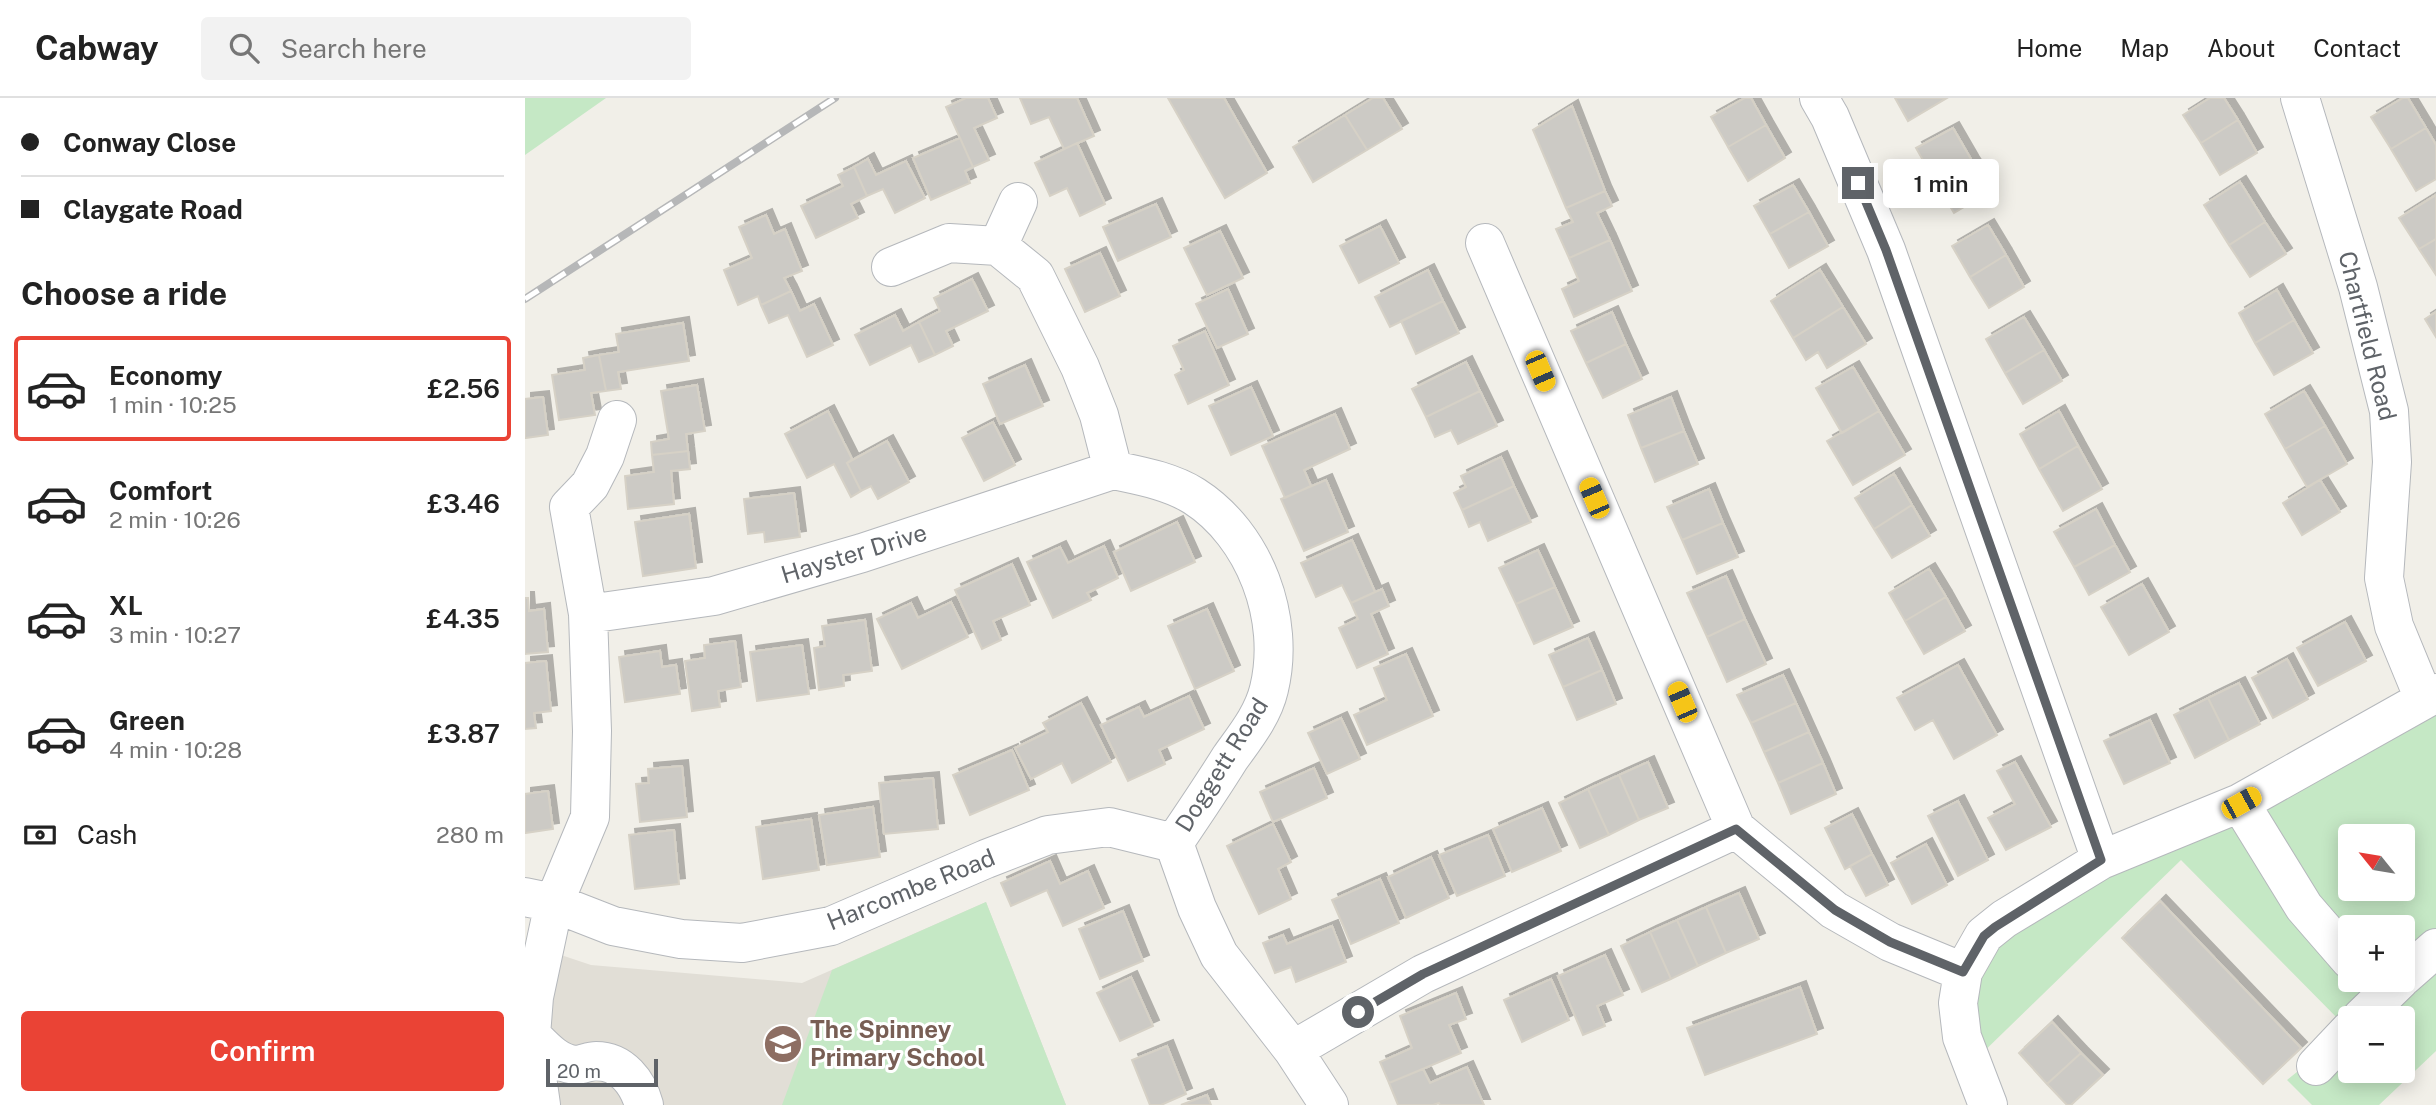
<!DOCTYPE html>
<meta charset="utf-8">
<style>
:root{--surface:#fff;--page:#f2f2f2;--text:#222;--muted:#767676;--line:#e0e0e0;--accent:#ea4335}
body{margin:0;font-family:"Public Sans",sans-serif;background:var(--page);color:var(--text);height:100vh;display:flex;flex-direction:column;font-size:26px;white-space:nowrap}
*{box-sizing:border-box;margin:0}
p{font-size:23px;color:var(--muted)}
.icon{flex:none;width:38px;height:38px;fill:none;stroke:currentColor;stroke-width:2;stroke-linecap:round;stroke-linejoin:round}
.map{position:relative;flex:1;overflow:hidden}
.panel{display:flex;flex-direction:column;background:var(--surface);width:525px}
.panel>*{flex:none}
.hud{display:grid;align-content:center;height:154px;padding:0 21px;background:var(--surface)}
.needle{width:46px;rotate:300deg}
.controls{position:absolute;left:1813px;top:726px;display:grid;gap:14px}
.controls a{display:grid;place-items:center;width:77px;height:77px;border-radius:7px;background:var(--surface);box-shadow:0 4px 18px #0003;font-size:35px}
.scale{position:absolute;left:21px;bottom:18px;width:112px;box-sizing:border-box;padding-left:7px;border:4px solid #5f6368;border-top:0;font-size:19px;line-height:24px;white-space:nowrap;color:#5f6368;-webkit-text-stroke:5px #fff;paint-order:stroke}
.end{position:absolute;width:32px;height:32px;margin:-16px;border:9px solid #5f6368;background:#fff;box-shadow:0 0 0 4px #fff}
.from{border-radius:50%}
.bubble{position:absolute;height:49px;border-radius:7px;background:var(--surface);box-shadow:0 4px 18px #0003;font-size:23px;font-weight:600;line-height:49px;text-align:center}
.car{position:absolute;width:21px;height:42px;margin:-21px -10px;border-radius:9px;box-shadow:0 0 5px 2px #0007;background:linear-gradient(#f5c518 24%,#345 0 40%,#f5c518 0 76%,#345 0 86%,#f5c518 0)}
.hud b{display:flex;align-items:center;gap:24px;height:66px;font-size:26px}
.hud b+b{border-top:2px solid var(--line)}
.hud i{width:18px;height:18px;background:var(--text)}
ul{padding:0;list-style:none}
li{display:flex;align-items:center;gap:21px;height:105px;margin:0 14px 10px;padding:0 7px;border:4px solid transparent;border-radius:7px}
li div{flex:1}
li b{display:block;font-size:26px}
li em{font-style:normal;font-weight:600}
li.on{border-color:var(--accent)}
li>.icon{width:63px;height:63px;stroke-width:1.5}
h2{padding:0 21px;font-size:32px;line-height:84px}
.pay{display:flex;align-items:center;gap:18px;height:77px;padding:0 21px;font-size:26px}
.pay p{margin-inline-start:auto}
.action{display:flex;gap:14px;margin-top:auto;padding:14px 21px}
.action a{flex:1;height:80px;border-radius:7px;background:var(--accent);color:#fff;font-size:28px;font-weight:600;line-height:80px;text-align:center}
header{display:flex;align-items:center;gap:42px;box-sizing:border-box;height:98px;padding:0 35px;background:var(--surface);border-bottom:2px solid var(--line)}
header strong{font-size:33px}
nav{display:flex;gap:38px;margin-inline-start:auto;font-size:24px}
.search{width:490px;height:63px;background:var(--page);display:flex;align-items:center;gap:18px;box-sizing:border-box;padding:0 24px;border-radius:7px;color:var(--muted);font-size:26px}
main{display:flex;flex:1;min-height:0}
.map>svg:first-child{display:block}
</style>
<header>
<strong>Cabway</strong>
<div class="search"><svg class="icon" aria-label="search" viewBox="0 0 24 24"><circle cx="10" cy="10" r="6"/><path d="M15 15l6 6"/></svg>Search here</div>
<nav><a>Home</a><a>Map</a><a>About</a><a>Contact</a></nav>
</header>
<main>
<section class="panel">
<div class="hud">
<b><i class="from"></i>Conway Close</b>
<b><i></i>Claygate Road</b>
</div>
<h2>Choose a ride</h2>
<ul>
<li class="on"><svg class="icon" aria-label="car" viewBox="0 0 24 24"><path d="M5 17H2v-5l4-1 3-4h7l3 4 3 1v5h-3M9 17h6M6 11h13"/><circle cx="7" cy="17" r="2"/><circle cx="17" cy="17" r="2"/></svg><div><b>Economy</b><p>1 min · 10:25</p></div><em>£2.56</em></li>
<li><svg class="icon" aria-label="car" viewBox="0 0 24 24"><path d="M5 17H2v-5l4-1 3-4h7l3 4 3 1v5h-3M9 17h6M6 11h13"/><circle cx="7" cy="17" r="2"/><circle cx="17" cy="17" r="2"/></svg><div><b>Comfort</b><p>2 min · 10:26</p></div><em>£3.46</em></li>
<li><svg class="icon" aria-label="car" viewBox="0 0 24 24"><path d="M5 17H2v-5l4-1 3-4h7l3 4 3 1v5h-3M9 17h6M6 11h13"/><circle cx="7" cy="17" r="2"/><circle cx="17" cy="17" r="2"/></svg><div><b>XL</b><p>3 min · 10:27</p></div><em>£4.35</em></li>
<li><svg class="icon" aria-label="car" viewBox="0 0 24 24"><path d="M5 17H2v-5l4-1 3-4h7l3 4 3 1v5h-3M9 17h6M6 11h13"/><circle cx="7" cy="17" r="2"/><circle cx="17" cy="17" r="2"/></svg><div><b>Green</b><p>4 min · 10:28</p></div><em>£3.87</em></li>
</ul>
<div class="pay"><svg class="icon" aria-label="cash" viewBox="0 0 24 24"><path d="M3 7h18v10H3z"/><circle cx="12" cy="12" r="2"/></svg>Cash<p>280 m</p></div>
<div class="action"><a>Confirm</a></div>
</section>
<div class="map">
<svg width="1911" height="1007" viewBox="0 0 1911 1007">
<defs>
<filter id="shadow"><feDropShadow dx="6" dy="-6" stdDeviation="0" flood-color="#0004"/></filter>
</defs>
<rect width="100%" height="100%" fill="#f1efe8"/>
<path fill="#e1ded6" d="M 461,804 L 541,1007 L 0,1007 L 0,845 L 66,867 L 277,885 Z"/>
<path fill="#c5e8c5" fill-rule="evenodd" d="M 0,0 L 81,0 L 0,57 Z
M 1911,605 L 1911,953 L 1854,1007 L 1787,1007 L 1762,982 L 1824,932 L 1656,762 L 1447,965 L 1438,878 L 1470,829 ZM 1825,738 L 1878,738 L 1878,791 L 1825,791 ZM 1825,830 L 1878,830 L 1878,882 L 1825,882 ZM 1825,920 L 1878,920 L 1878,973 L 1825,973 Z
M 461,804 L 541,1007 L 257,1007 L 307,872 Z"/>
<path fill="#cccac5" stroke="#d6d1c6" stroke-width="2" filter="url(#shadow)" d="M 441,0 L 463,0 L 472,20 L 449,30 L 464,62 L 448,69 L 421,9 Z
M 495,0 L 552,0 L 569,38 L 539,51 L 524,19 L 506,26 Z
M 643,0 L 699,0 L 742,75 L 700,100 Z
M 848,0 L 858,0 L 877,31 L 842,52 L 820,17 Z
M 1220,0 L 1226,0 L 1241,27 L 1203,49 L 1186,19 Z
M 1370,0 L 1422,0 L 1383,23 Z
M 1685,0 L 1699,0 L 1713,22 L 1676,45 L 1658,17 Z
M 1878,0 L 1883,0 L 1901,30 L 1866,51 L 1846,19 Z
M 1047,8 L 1080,93 L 1041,110 L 1008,32 Z
M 820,17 L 842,52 L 788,84 L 768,49 Z
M 1713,22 L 1732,55 L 1695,77 L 1676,45 Z
M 1241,27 L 1260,60 L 1223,83 L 1203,49 Z
M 1428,30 L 1447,63 L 1411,85 L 1391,50 Z
M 1901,30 L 1911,47 L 1911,81 L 1891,93 L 1866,51 Z
M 435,40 L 448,69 L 440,73 L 445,85 L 406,102 L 388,60 Z
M 552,45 L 580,106 L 555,118 L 542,90 L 525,98 L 510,65 Z
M 343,61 L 351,77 L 381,63 L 400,100 L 370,115 L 358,91 L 342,98 L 329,69 Z
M 1447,63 L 1466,93 L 1429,115 L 1411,85 Z
M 329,69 L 342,98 L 326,106 L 333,120 L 291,140 L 276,108 L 318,88 L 313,77 Z
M 1715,84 L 1740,124 L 1704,147 L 1679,107 Z
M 1268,87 L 1284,114 L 1245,136 L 1229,108 Z
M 1080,93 L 1087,108 L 1072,115 L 1085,142 L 1044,160 L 1031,131 L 1048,124 L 1041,110 Z
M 1911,97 L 1911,141 L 1894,151 L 1874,120 Z
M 631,106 L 646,139 L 593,163 L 578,129 Z
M 1284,114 L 1303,148 L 1264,170 L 1245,136 Z
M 241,117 L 249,136 L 260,131 L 277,173 L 259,180 L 266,193 L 236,207 L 233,198 L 213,207 L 199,172 L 227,160 L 214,129 Z
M 1740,124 L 1761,156 L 1725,179 L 1704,147 Z
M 1463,127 L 1481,157 L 1445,179 L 1427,148 Z
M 855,128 L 874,165 L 834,185 L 815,148 Z
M 695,133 L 718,180 L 682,197 L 659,150 Z
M 1911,141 L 1911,177 L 1894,151 Z
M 1085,142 L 1107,193 L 1049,219 L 1037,191 L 1054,183 L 1044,160 Z
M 575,155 L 595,198 L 560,214 L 540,171 Z
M 1481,157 L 1499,189 L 1464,210 L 1445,179 Z
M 903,172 L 918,203 L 865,229 L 850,199 Z
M 1295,172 L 1318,209 L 1268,240 L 1246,203 Z
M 447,181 L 463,213 L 421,233 L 428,248 L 410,257 L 394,224 L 415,213 L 409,200 Z
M 703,191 L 723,236 L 692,250 L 671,206 Z
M 1752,192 L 1769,222 L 1730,245 L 1714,215 Z
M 266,193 L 275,213 L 289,206 L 308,247 L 282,259 L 263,217 L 244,225 L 236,207 Z
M 918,203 L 934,235 L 891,256 L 876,223 Z
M 1318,209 L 1341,246 L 1302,270 L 1293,254 L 1281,262 L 1268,240 Z
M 1087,214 L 1101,246 L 1061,265 L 1046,233 Z
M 1911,214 L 1911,239 L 1900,221 Z
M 370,217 L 378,233 L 394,224 L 410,257 L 394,264 L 386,247 L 345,267 L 330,237 Z
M 1499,219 L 1519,252 L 1480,275 L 1461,241 Z
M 1769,222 L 1788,255 L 1749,277 L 1730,245 Z
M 158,225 L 164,263 L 93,274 L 96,291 L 81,293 L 74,257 L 94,254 L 91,236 Z
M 680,233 L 704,287 L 663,306 L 650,277 L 659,272 L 648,248 Z
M 1101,246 L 1117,281 L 1078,300 L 1061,265 Z
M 1519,252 L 1537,283 L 1498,306 L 1480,275 Z
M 74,257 L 81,293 L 66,295 L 70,317 L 34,322 L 27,277 L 60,272 L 58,260 Z
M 941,264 L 955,293 L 901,319 L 887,291 Z
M 500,267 L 518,308 L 475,326 L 458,286 Z
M 1328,269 L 1354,313 L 1317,335 L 1291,290 Z
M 172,287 L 180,333 L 161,336 L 163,353 L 127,357 L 126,344 L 144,341 L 136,293 Z
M 726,289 L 748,338 L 706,357 L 684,308 Z
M 955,293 L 972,328 L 933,346 L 926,332 L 910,339 L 901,319 Z
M 1779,293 L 1800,328 L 1760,351 L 1740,316 Z
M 18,299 L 23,337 L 0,340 L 0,301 Z
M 1146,299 L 1159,333 L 1116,350 L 1103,317 Z
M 303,313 L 327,361 L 322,365 L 336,393 L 326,399 L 309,366 L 282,380 L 260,336 Z
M 1354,313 L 1380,357 L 1328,387 L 1302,343 Z
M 1534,313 L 1553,348 L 1514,371 L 1495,336 Z
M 810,316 L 825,351 L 779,372 L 786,388 L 760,400 L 737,348 Z
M 468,324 L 490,367 L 459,383 L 437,340 Z
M 1800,328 L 1822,366 L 1782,389 L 1760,351 Z
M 1159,333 L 1173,366 L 1130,384 L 1116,350 Z
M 362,343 L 384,384 L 353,401 L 346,388 L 336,393 L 322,365 Z
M 1553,348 L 1577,391 L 1538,413 L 1514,371 Z
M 163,353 L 165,371 L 146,373 L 149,406 L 103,411 L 100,378 L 129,374 L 127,357 Z
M 976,359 L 989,388 L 937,412 L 929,395 L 941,389 L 936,378 Z
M 1369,376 L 1387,407 L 1349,431 L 1330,400 Z
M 801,382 L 823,434 L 779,453 L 756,401 Z
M 1795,382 L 1815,414 L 1777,437 L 1758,405 Z
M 989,388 L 1006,424 L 963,443 L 955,424 L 944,429 L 937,412 Z
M 1184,391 L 1198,425 L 1157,442 L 1142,409 Z
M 269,395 L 275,439 L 240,444 L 239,434 L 223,436 L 219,401 Z
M 1387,407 L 1405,438 L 1367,460 L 1349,431 Z
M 1571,411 L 1590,447 L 1549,469 L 1529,434 Z
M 164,416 L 171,470 L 118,478 L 110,424 Z
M 652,424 L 670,464 L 606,493 L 589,454 Z
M 1198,425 L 1213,459 L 1172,476 L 1157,442 Z
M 827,442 L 850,494 L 826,505 L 817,487 L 791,499 L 776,465 Z
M 1590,447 L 1605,474 L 1564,497 L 1549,469 Z
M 579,448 L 593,480 L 562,495 L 566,502 L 528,520 L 502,464 L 535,449 L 543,465 Z
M 1013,452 L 1030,489 L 991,506 L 974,470 Z
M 487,466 L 505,507 L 468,523 L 476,542 L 457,551 L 430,492 Z
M 1404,471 L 1421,499 L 1380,523 L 1364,495 Z
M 1201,478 L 1220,521 L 1182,539 L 1162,495 Z
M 1617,486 L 1644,534 L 1604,557 L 1576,509 Z
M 1030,489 L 1048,529 L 1009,546 L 991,506 Z
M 857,491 L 864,508 L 846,516 L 863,556 L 832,570 L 814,530 L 833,521 L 826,505 Z
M 1421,499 L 1440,533 L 1399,556 L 1380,523 Z
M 0,500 L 3,500 L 4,513 L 19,511 L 23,554 L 0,556 Z
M 426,504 L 443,539 L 377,571 L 352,521 L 386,505 L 393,520 Z
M 682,511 L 709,573 L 670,591 L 643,528 Z
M 1220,521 L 1241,566 L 1202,584 L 1182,539 Z
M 340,522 L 347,573 L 318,577 L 319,588 L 294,592 L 289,550 L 300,548 L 297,528 Z
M 1820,524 L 1841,563 L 1793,588 L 1772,550 Z
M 1063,540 L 1077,572 L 1038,589 L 1024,557 Z
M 210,543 L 216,589 L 193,593 L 195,609 L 167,613 L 160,563 L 180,560 L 179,547 Z
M 277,547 L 284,596 L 232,603 L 225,554 Z
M 135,553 L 137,569 L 151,567 L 155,596 L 100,604 L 94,559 Z
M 881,556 L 908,618 L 842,647 L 829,617 L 862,602 L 849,570 Z
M 1762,561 L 1783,601 L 1748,620 L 1727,580 Z
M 21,563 L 26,613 L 9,615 L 11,630 L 0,631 L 0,565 Z
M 1433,567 L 1472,637 L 1429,661 L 1408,622 L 1390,632 L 1372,600 Z
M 1077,572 L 1091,606 L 1052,622 L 1038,589 Z
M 1258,577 L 1271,605 L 1226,625 L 1212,597 Z
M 1714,585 L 1735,626 L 1704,642 L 1683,600 Z
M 664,598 L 679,631 L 634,652 L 640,666 L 603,683 L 576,627 L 614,609 L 619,619 Z
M 1683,600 L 1704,642 L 1670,660 L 1649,617 Z
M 556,605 L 586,664 L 547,685 L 537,665 L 506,681 L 490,650 L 523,634 L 518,625 Z
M 1271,605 L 1284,634 L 1239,654 L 1226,625 Z
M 816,620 L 835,661 L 802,676 L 783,635 Z
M 1625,622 L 1645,665 L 1599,686 L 1579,643 Z
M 1284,634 L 1298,665 L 1253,685 L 1239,654 Z
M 487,652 L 504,692 L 445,717 L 428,677 Z
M 1123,664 L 1143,710 L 1114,722 L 1094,677 Z
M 1490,664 L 1526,729 L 1481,752 L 1463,720 L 1490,706 L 1472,673 Z
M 1298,665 L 1311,696 L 1266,716 L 1253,685 Z
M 157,668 L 162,719 L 115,724 L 111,686 L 124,685 L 123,671 Z
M 789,670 L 802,700 L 748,724 L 735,694 Z
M 1094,677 L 1114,722 L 1084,737 L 1063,691 Z
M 408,680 L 413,731 L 359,736 L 354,685 Z
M 1063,691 L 1084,737 L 1055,750 L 1034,705 Z
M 23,693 L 28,731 L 0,735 L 0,696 Z
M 1433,703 L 1463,762 L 1433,778 L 1403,718 Z
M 348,709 L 355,759 L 302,767 L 294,717 Z
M 1017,710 L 1036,753 L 987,774 L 968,731 Z
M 1327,716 L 1347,756 L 1320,771 L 1300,730 Z
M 286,721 L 294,772 L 238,781 L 231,729 Z
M 748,726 L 766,764 L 753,771 L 766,801 L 734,816 L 702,748 Z
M 149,732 L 154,786 L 110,791 L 104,737 Z
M 963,737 L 980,778 L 932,798 L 914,757 Z
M 1401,746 L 1422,787 L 1387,806 L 1366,765 Z
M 1347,756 L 1363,787 L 1341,798 L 1325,768 Z
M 906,759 L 924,800 L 881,820 L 863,779 Z
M 525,763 L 535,786 L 563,773 L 579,810 L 538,828 L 522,792 L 486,808 L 476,785 Z
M 855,781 L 874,825 L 826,846 L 807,802 Z
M 1214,795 L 1234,841 L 1201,855 L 1181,809 Z
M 1635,803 L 1776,950 L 1738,986 L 1597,840 Z
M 1181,809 L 1201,855 L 1173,868 L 1152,822 Z
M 598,813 L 618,863 L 575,881 L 554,831 Z
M 1152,822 L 1173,868 L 1146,881 L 1125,834 Z
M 807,828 L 821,864 L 771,884 L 766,869 L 750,875 L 738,845 L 758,837 L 762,846 Z
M 1125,834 L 1146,881 L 1117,894 L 1096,848 Z
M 1080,857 L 1098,897 L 1072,908 L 1080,928 L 1058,937 L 1033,878 Z
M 606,879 L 628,928 L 595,943 L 572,895 Z
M 1026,881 L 1044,922 L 997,944 L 979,902 Z
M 1275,889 L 1292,936 L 1180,977 L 1162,930 Z
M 931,895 L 941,921 L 924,927 L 936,955 L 864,985 L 855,964 L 887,950 L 875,918 Z
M 1527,924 L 1556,955 L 1522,986 L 1494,955 Z
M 642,948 L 661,996 L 636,1007 L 625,1007 L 607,962 Z
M 1556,955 L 1578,977 L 1546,1007 L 1542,1007 L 1522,986 Z
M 942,969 L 959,1007 L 915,1007 L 914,1005 L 908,1007 L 873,1007 L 864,985 L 898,971 L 905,985 Z
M 682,997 L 686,1007 L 656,1007 Z"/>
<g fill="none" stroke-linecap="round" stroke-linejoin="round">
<g stroke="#b5b8bc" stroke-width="40">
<path id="minor" d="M 1294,0 L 1305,19 L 1361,152 L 1576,762
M 1775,0 L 1833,189 L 1864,313 L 1867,364 L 1859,480 L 1869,528 L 1899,601
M 960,145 L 1211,731 L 1309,812 L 1365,844 L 1438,874
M 473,148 L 493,104
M 366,169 L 424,145 L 473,148 L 510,178 L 555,269 L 574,317 L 588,372 C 616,378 645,383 669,398 C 730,437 761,521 744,591 C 738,617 720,639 705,660 C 687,689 668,717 649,745 L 672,810 L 694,857 L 768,952 L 804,1007
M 63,516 L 44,409 L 65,387 L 80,358 L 92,322
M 1715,705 L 1779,809 L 1825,862
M 0,799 L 29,805 L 88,828 L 156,841 L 217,845 L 306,828 L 461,761 L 523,737 L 584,729 L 649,745
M 1878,879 L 1911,850
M 1836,920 L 1875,882
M 6,937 C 18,949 31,965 50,967 C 57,967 64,963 71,963 C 97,963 113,985 119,1007
M 768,952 L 898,876 L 1211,731
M 1791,968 L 1825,932
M 16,1007 L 6,937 L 9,899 L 29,805 L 65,719 L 67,633 L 63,516 L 189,498 L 337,455 L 588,372
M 1463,1007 L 1437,939 L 1433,905 L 1438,874 L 1459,837 L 1479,821 L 1576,762 L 1715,705 L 1911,595"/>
</g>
<use href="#minor" stroke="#fff" stroke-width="38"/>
<g stroke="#b6b7b8" stroke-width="8">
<path id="rail" d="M 0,201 L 310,0"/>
</g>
<use href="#rail" stroke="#fff" stroke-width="5" stroke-dasharray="16" stroke-linecap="butt"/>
</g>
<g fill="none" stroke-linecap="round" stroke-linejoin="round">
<path stroke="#5f6368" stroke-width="9" d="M 833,914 L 898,876 L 1211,731 L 1310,812 L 1365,844 L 1438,874 L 1459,838 L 1470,829 L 1576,762 L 1361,152 L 1333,85"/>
</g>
<defs>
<g id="school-disc" transform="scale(2.0125)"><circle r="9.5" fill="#8d6e63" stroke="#fff"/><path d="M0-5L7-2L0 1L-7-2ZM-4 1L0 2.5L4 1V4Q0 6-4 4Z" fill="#fff"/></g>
</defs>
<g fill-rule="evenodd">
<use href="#school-disc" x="258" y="946"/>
</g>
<g text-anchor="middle" stroke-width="6" stroke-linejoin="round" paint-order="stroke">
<g font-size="24" fill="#5f6368" stroke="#fff">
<text transform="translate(1842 238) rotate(76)" y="8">Chartfield Road</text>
<text transform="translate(329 456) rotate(-17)" y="8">Hayster Drive</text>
<text transform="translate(697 667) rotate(-58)" y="8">Doggett Road</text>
<text transform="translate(386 792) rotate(-22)" y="8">Harcombe Road</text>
</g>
<g font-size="24" font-weight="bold" fill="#785e54" stroke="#fff" text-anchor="start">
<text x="285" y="940">The Spinney<tspan x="285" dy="28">Primary School</tspan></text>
</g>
</g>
</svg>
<div class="controls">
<a><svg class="needle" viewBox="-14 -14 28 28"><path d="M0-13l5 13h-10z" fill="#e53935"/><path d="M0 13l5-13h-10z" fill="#767676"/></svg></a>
<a>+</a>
<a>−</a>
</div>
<div class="scale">20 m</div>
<i class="end from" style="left:833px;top:914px"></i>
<i class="end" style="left:1333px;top:85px"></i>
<div class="bubble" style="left:1358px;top:61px;width:116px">1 min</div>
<i class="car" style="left:1015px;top:273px;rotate:157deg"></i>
<i class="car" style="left:1069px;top:400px;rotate:337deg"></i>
<i class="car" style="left:1157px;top:604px;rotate:337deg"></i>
<i class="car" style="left:1716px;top:705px;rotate:61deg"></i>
</div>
</main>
